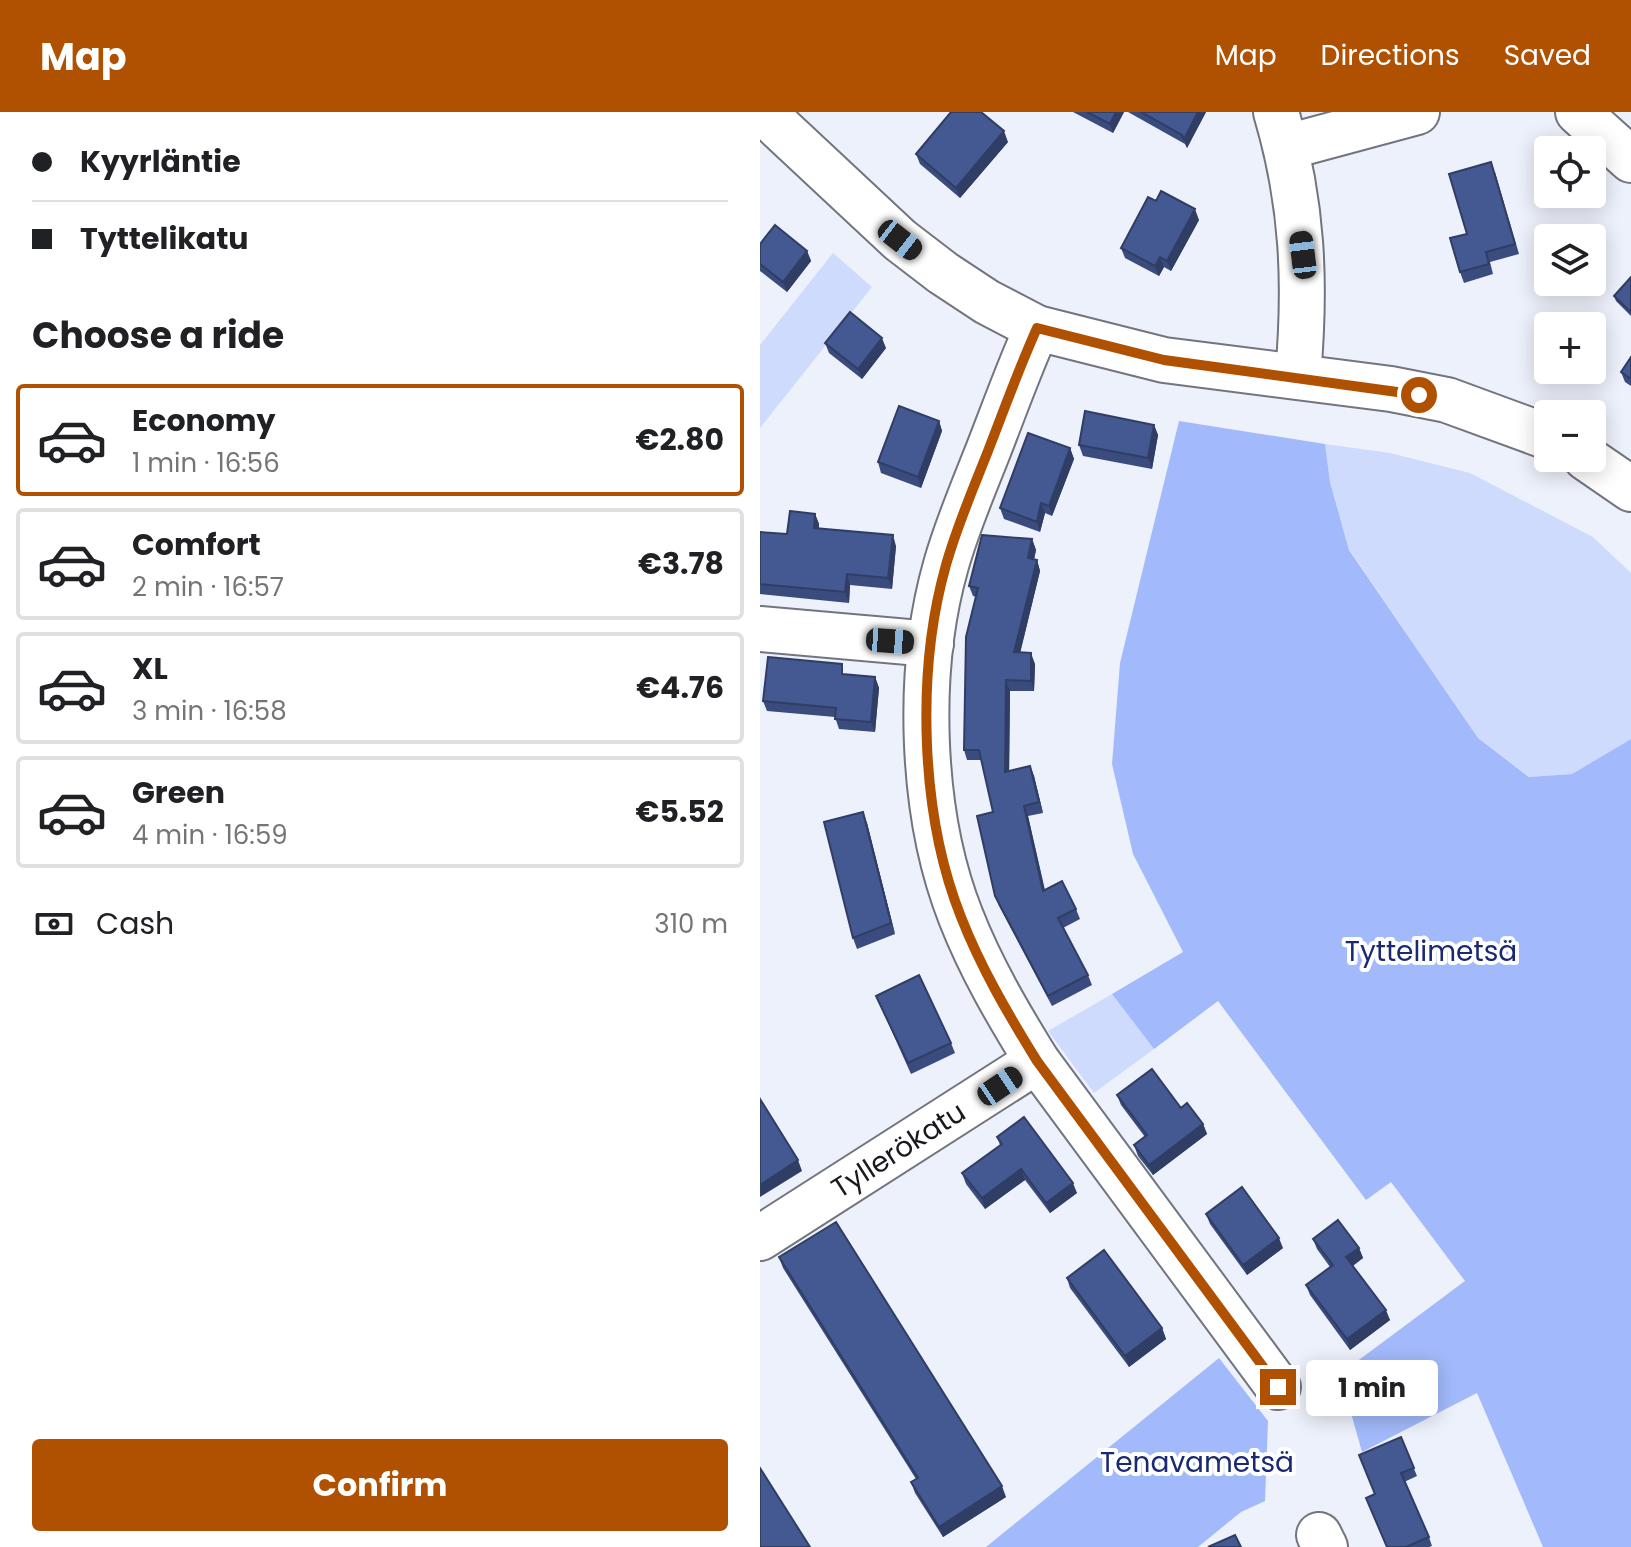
<!DOCTYPE html>
<meta charset="utf-8">
<style>
:root{--surface:#fff;--page:#f6f6f6;--text:#202124;--muted:#757577;--line:#e0e0e0;--accent:#af5100}
body{margin:0;font-family:Poppins,sans-serif;background:var(--page);color:var(--text);height:100vh;display:flex;flex-direction:column;font-size:30px;white-space:nowrap}
*{box-sizing:border-box;margin:0}
p{font-size:26px;color:var(--muted)}
.icon{flex:none;width:44px;height:44px;fill:none;stroke:currentColor;stroke-width:2;stroke-linecap:round;stroke-linejoin:round}
.map{position:relative;flex:1;overflow:hidden}
.drawer{display:flex;flex-direction:column;background:var(--surface);width:760px}
.drawer>*{flex:none}
.banner{display:grid;align-content:center;height:176px;padding:0 32px;background:var(--surface)}
.buttons{position:absolute;left:774px;top:24px;display:grid;gap:16px}
.buttons a{display:grid;place-items:center;width:72px;height:72px;border-radius:8px;background:var(--surface);box-shadow:0 4px 20px #0003;font-size:40px}
.end{position:absolute;width:36px;height:36px;margin:-18px;border:10px solid #af5100;background:#fff;box-shadow:0 0 0 4px #fff}
.from{border-radius:50%}
.bubble{position:absolute;height:56px;border-radius:8px;background:var(--surface);box-shadow:0 4px 20px #0003;font-size:26px;font-weight:700;line-height:56px;text-align:center}
.car{position:absolute;width:24px;height:48px;margin:-24px -12px;border-radius:10px;box-shadow:0 0 6px 2px #0007;background:linear-gradient(#222 24%,#8ab4d8 0 40%,#222 0 76%,#8ab4d8 0 86%,#222 0)}
.banner b{display:flex;align-items:center;gap:28px;height:76px;font-size:30px}
.banner b+b{border-top:2px solid var(--line)}
.banner i{width:20px;height:20px;background:var(--text)}
ul{padding:0;list-style:none}
li{display:flex;align-items:center;gap:24px;height:112px;margin:0 16px 12px;padding:0 16px;border:4px solid var(--line);border-radius:8px}
li div{flex:1}
li b{display:block;font-size:30px}
li em{font-style:normal;font-weight:700}
li.current{border-color:var(--accent)}
li>.icon{width:72px;height:72px;stroke-width:1.5}
h2{padding:0 32px;font-size:36px;line-height:96px}
.pay{display:flex;align-items:center;gap:20px;height:88px;padding:0 32px;font-size:30px}
.pay p{margin-inline-start:auto}
.cta{display:flex;gap:16px;margin-top:auto;padding:16px 32px}
.cta a{flex:1;height:92px;border-radius:8px;background:var(--accent);color:#fff;font-size:32px;font-weight:700;line-height:92px;text-align:center}
header{display:flex;align-items:center;gap:48px;box-sizing:border-box;height:112px;padding:0 40px;background:var(--accent);color:#fff}
header strong{font-size:38px}
nav{display:flex;gap:44px;margin-inline-start:auto;font-size:28px}
main{display:flex;flex:1;min-height:0}
.map>svg:first-child{display:block}
</style>
<header>
<strong>Map</strong>
<nav><a>Map</a><a>Directions</a><a>Saved</a></nav>
</header>
<main>
<section class="drawer">
<div class="banner">
<b><i class="from"></i>Kyyrläntie</b>
<b><i></i>Tyttelikatu</b>
</div>
<h2>Choose a ride</h2>
<ul>
<li class="current"><svg class="icon" aria-label="car" viewBox="0 0 24 24"><path d="M5 17H2v-5l4-1 3-4h7l3 4 3 1v5h-3M9 17h6M6 11h13"/><circle cx="7" cy="17" r="2"/><circle cx="17" cy="17" r="2"/></svg><div><b>Economy</b><p>1 min · 16:56</p></div><em>€2.80</em></li>
<li><svg class="icon" aria-label="car" viewBox="0 0 24 24"><path d="M5 17H2v-5l4-1 3-4h7l3 4 3 1v5h-3M9 17h6M6 11h13"/><circle cx="7" cy="17" r="2"/><circle cx="17" cy="17" r="2"/></svg><div><b>Comfort</b><p>2 min · 16:57</p></div><em>€3.78</em></li>
<li><svg class="icon" aria-label="car" viewBox="0 0 24 24"><path d="M5 17H2v-5l4-1 3-4h7l3 4 3 1v5h-3M9 17h6M6 11h13"/><circle cx="7" cy="17" r="2"/><circle cx="17" cy="17" r="2"/></svg><div><b>XL</b><p>3 min · 16:58</p></div><em>€4.76</em></li>
<li><svg class="icon" aria-label="car" viewBox="0 0 24 24"><path d="M5 17H2v-5l4-1 3-4h7l3 4 3 1v5h-3M9 17h6M6 11h13"/><circle cx="7" cy="17" r="2"/><circle cx="17" cy="17" r="2"/></svg><div><b>Green</b><p>4 min · 16:59</p></div><em>€5.52</em></li>
</ul>
<div class="pay"><svg class="icon" aria-label="cash" viewBox="0 0 24 24"><path d="M3 7h18v10H3z"/><circle cx="12" cy="12" r="2"/></svg>Cash<p>310 m</p></div>
<div class="cta"><a>Confirm</a></div>
</section>
<div class="map">
<svg width="871" height="1435" viewBox="0 0 871 1435">
<rect width="100%" height="100%" fill="#edf1fb"/>
<path fill="#cfdbfc" d="M 73,141 L 112,175 L 0,316 L 0,233 Z
M 565,332 L 630,341 L 710,361 L 833,425 L 871,461 L 871,627 L 812,662 L 770,665 L 718,626 L 589,437 L 570,370 Z
M 352,882 L 394,937 L 334,981 L 288,919 Z"/>
<path fill="#a2bafb" d="M 419,309 L 565,332 L 570,370 L 589,438 L 718,626 L 769,665 L 812,662 L 871,627 L 871,1435 L 783,1435 L 717,1281 L 602,1340 L 580,1262 L 705,1169 L 631,1070 L 606,1088 L 458,889 L 394,937 L 352,882 L 423,840 L 373,742 L 352,652 L 360,551 Z
M 459,1246 L 508,1309 L 505,1389 L 481,1400 L 438,1435 L 226,1435 Z"/>
<g fill="none" stroke-linecap="round" stroke-linejoin="round">
<g stroke="#72757e" stroke-width="48">
<g id="minor">
<path d="M 3,0 L 140,128 L 183,161 L 227,190 L 277,216 L 404,248 L 631,277 L 687,288 L 788,325"/>
<path d="M 516,0 C 543,91 546,171 538,264"/>
<path d="M 818,0 L 871,48"/>
<path d="M 527,35 L 657,0"/>
<path d="M 277,216 C 259,256 244,298 228,339 C 213,377 197,414 186,453 C 156,558 160,702 201,805 C 221,856 248,902 277,949 L 518,1275"/>
<path d="M 826,346 L 871,377"/>
<path d="M 0,517 L 171,532"/>
<path id="s1" d="M 0,1126 L 277,949"/>
<path d="M 559,1423 L 565,1435"/>
</g>
</g>
<use href="#minor" stroke="#fff" stroke-width="44"/>
</g>
<path fill="#3a4c7d" d="M 313,0 L 364,0 L 353,21 Z
M 368,0 L 446,0 L 427,36 L 425,32 Z
M 248,30 L 200,86 L 160,52 L 156,42 Z
M 735,60 L 759,142 L 730,150 L 733,162 L 704,171 L 700,160 L 707,122 Z
M 396,89 L 439,108 L 411,159 L 404,155 L 399,164 L 365,146 L 361,136 Z
M 0,132 L 47,139 L 51,149 L 27,180 L 0,159 Z
M 871,165 L 871,204 L 856,189 L 854,184 Z
M 65,231 L 126,236 L 102,267 L 69,241 Z
M 871,245 L 871,274 L 865,270 L 861,260 Z
M 179,309 L 182,319 L 161,376 L 121,361 L 118,350 Z
M 394,313 L 398,323 L 392,357 L 323,344 L 319,333 Z
M 310,336 L 314,347 L 292,404 L 285,401 L 280,420 L 244,407 L 240,396 Z
M 55,402 L 59,412 L 59,416 L 136,434 L 132,477 L 90,473 L 89,491 L 0,482 L 0,420 L 27,422 Z
M 272,427 L 276,438 L 274,448 L 277,448 L 280,459 L 260,540 L 275,552 L 274,579 L 250,579 L 249,659 L 270,654 L 274,664 L 283,701 L 268,704 L 285,778 L 316,797 L 320,807 L 303,816 L 328,863 L 332,873 L 292,894 L 239,794 L 235,784 L 233,700 L 221,648 L 207,648 L 204,638 L 216,485 L 213,484 L 209,474 Z
M 86,563 L 115,565 L 119,576 L 115,620 L 79,617 L 75,605 L 7,599 L 3,589 Z
M 107,711 L 135,822 L 97,837 L 93,826 Z
M 116,884 L 191,931 L 195,941 L 151,962 Z
M 357,983 L 421,996 L 443,1012 L 447,1022 L 393,1063 L 378,1044 L 374,1033 L 385,1025 L 361,993 Z
M 237,1025 L 317,1081 L 290,1101 L 265,1068 L 225,1097 L 206,1072 L 202,1061 L 240,1033 Z
M 446,1102 L 523,1136 L 487,1163 L 450,1112 Z
M 553,1127 L 599,1136 L 603,1146 L 593,1154 L 630,1208 L 590,1238 L 550,1183 L 546,1173 L 570,1155 L 557,1137 Z
M 19,1145 L 246,1385 L 183,1425 L 155,1381 L 151,1370 L 156,1367 L 23,1156 Z
M 307,1166 L 402,1216 L 406,1227 L 369,1255 L 310,1176 Z
M 641,1325 L 657,1364 L 644,1370 L 669,1425 L 672,1434 L 669,1435 L 627,1435 L 615,1382 Z"/>
<path fill="#303e66" d="M 356,0 L 364,0 L 353,21 L 350,12 Z
M 438,0 L 446,0 L 427,36 L 424,27 Z
M 244,19 L 248,30 L 200,86 L 196,76 Z
M 435,97 L 439,108 L 411,159 L 407,149 Z
M 47,139 L 51,149 L 27,180 L 23,170 Z
M 400,145 L 404,155 L 399,164 L 395,154 Z
M 122,226 L 126,236 L 102,267 L 98,257 Z
M 179,309 L 182,319 L 161,376 L 158,365 Z
M 394,313 L 398,323 L 392,357 L 388,346 Z
M 310,336 L 314,347 L 292,404 L 289,394 Z
M 281,391 L 285,401 L 280,420 L 277,410 Z
M 55,402 L 59,412 L 58,426 L 54,416 Z
M 133,423 L 136,434 L 132,477 L 128,466 Z
M 272,427 L 276,438 L 272,456 L 268,446 Z
M 277,448 L 280,459 L 258,550 L 254,540 Z
M 87,462 L 90,473 L 89,491 L 85,480 Z
M 271,541 L 275,552 L 274,579 L 271,569 Z
M 115,565 L 119,576 L 115,620 L 111,610 Z
M 246,568 L 250,579 L 249,670 L 245,660 Z
M 270,654 L 274,664 L 283,701 L 279,690 Z
M 264,694 L 268,704 L 287,789 L 283,779 Z
M 103,700 L 107,711 L 135,822 L 131,811 Z
M 443,1012 L 447,1022 L 393,1063 L 389,1053 Z
M 38,1048 L 42,1059 L 0,1085 L 0,1073 Z
M 261,1057 L 265,1068 L 225,1097 L 222,1086 Z
M 313,1071 L 317,1081 L 290,1101 L 286,1091 Z
M 519,1126 L 523,1136 L 487,1163 L 483,1153 Z
M 599,1136 L 603,1146 L 590,1155 L 586,1145 Z
M 626,1198 L 630,1208 L 590,1238 L 587,1227 Z
M 402,1216 L 406,1227 L 369,1255 L 365,1244 Z
M 242,1374 L 246,1385 L 183,1425 L 179,1415 Z"/>
<path fill="#445891" stroke="#303e66" stroke-width="2" d="M 191,0 L 221,0 L 244,19 L 196,76 L 156,42 Z
M 327,0 L 356,0 L 350,12 Z
M 381,0 L 438,0 L 424,27 L 422,23 Z
M 731,50 L 755,132 L 726,140 L 729,152 L 700,160 L 690,126 L 707,122 L 689,62 Z
M 401,79 L 435,97 L 407,149 L 400,145 L 395,154 L 361,136 L 388,85 L 396,89 Z
M 15,113 L 47,139 L 23,170 L 0,152 L 0,132 Z
M 871,165 L 871,200 L 854,184 Z
M 90,200 L 122,226 L 98,257 L 65,231 Z
M 871,245 L 871,267 L 861,260 Z
M 139,294 L 179,309 L 158,365 L 118,350 Z
M 325,299 L 394,313 L 388,346 L 319,333 Z
M 268,321 L 310,336 L 289,394 L 281,391 L 277,410 L 240,396 Z
M 30,399 L 55,402 L 54,416 L 133,423 L 128,466 L 87,462 L 85,480 L 0,472 L 0,420 L 27,422 Z
M 222,423 L 272,427 L 268,446 L 277,448 L 254,540 L 271,541 L 271,569 L 246,568 L 245,660 L 270,654 L 279,690 L 264,694 L 283,779 L 302,769 L 316,797 L 298,806 L 328,863 L 288,884 L 235,784 L 217,704 L 233,700 L 219,638 L 204,638 L 206,525 L 218,476 L 209,474 Z
M 8,545 L 82,552 L 82,562 L 115,565 L 111,610 L 75,607 L 76,596 L 3,589 Z
M 103,700 L 131,811 L 93,826 L 64,710 Z
M 159,863 L 191,931 L 148,951 L 116,884 Z
M 392,957 L 421,996 L 427,991 L 443,1012 L 389,1053 L 374,1033 L 387,1023 L 357,983 Z
M 0,987 L 38,1048 L 0,1073 Z
M 264,1005 L 313,1071 L 286,1091 L 261,1057 L 222,1086 L 202,1061 L 242,1032 L 237,1025 Z
M 482,1075 L 519,1126 L 483,1153 L 446,1102 Z
M 578,1108 L 599,1136 L 586,1145 L 626,1198 L 587,1227 L 546,1173 L 573,1153 L 553,1127 Z
M 76,1110 L 242,1374 L 179,1415 L 151,1370 L 158,1366 L 19,1145 Z
M 344,1138 L 402,1216 L 365,1244 L 307,1166 Z
M 641,1325 L 654,1356 L 641,1361 L 669,1425 L 646,1435 L 627,1435 L 606,1386 L 615,1382 L 599,1343 Z
M 0,1356 L 50,1435 L 0,1435 Z
M 475,1423 L 481,1435 L 448,1435 Z"/>
<g fill="none" stroke-linecap="round" stroke-linejoin="round">
<path stroke="#af5100" stroke-width="10" d="M 518,1275 L 277,949 C 248,902 221,856 201,805 C 160,702 156,559 186,453 C 197,414 213,377 228,339 C 244,298 259,256 277,216 L 404,248 L 659,283"/>
</g>
<g text-anchor="middle" stroke-width="8" stroke-linejoin="round" paint-order="stroke">
<g font-size="28" fill="#192972" stroke="#fff">
<text x="671" y="849">Tyttelimetsä</text>
<text x="437" y="1360">Tenavametsä</text>
</g>
<g font-size="28" fill="#18191d" stroke="#fff">
<text dy="10" stroke="none"><textPath href="#s1" startOffset="164">Tyllerökatu</textPath></text>
</g>
</g>
</svg>
<div class="buttons">
<a><svg class="icon" aria-label="locate" viewBox="0 0 24 24"><circle cx="12" cy="12" r="6"/><path d="M12 2v4M12 18v4M2 12h4M18 12h4"/></svg></a>
<a><svg class="icon" aria-label="layers" viewBox="0 0 24 24"><path d="M12 4l9 5-9 5-9-5zM3 14l9 5 9-5"/></svg></a>
<a>+</a>
<a>−</a>
</div>
<i class="end from" style="left:659px;top:283px"></i>
<i class="end" style="left:518px;top:1275px"></i>
<div class="bubble" style="left:546px;top:1248px;width:132px">1 min</div>
<i class="car" style="left:140px;top:128px;rotate:128deg"></i>
<i class="car" style="left:543px;top:143px;rotate:353deg"></i>
<i class="car" style="left:130px;top:529px;rotate:94deg"></i>
<i class="car" style="left:240px;top:974px;rotate:56deg"></i>
</div>
</main>
